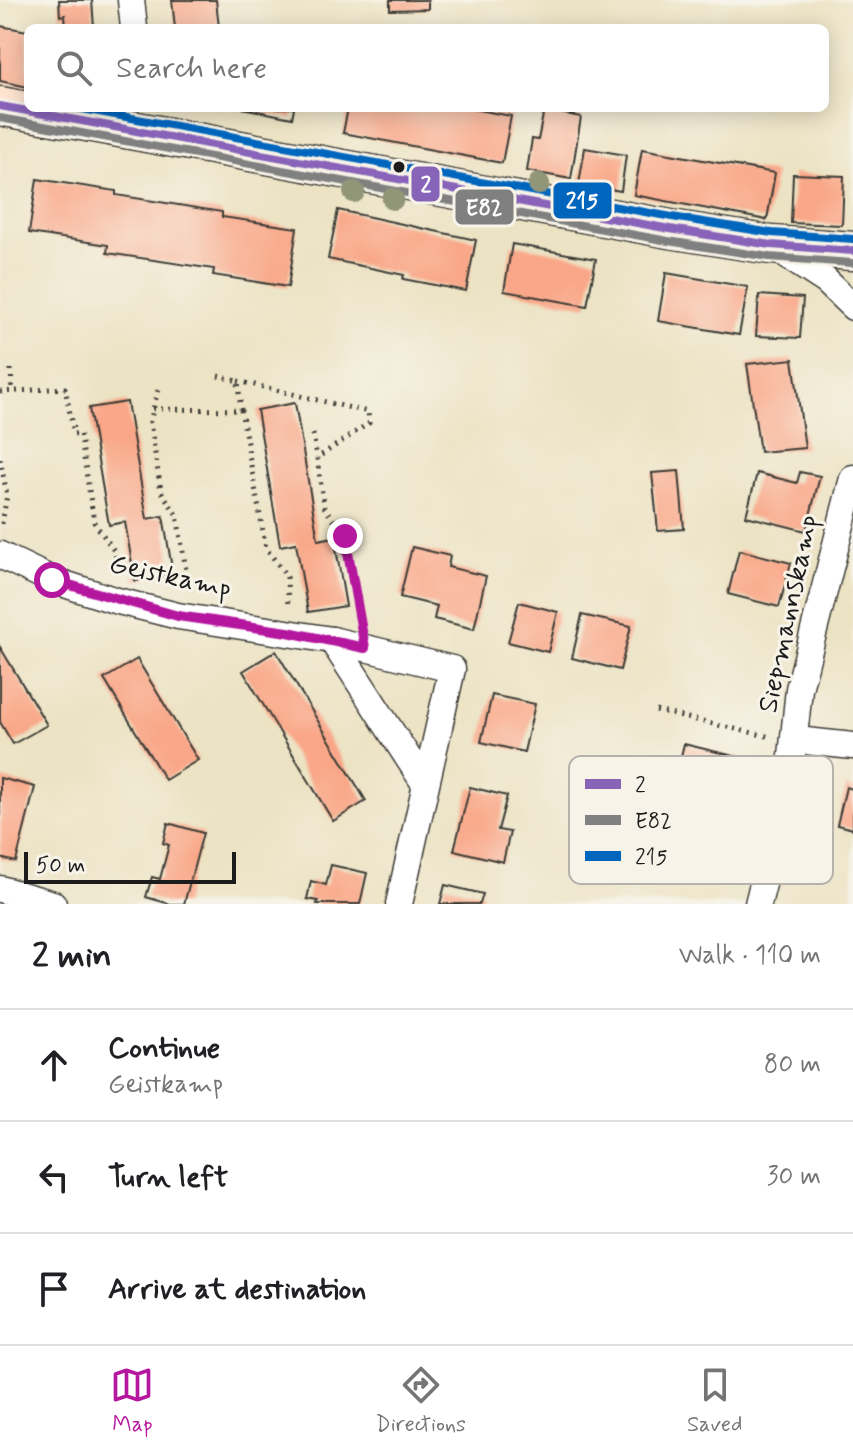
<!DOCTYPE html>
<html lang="en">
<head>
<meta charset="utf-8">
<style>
  body { margin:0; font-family:Mynerve,sans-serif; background:#f2f2f2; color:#202124 }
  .scale { position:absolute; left:24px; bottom:20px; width:212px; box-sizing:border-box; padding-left:8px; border:4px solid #1c1c1c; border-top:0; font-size:22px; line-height:28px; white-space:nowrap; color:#1c1c1c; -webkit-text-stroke:6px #f7f3e8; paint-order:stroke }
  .stop { position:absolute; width:24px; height:24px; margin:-18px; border:6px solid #b5179e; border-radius:50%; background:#fff }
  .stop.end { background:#b5179e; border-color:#fff; box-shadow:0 2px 8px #0008 }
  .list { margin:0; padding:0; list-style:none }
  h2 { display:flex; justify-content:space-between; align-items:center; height:104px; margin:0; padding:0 32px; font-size:34px }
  h2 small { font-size:26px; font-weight:400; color:#757577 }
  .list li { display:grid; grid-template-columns:52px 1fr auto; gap:24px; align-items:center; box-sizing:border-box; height:112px; padding:0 32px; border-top:2px solid #e0e0e0 }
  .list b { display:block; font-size:30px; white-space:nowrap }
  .list p { margin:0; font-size:26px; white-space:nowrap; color:#757577 }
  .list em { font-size:26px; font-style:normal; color:#757577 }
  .icon { flex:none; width:44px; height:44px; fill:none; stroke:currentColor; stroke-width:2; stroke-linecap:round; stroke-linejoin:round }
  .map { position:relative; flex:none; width:853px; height:904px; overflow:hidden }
  .search { position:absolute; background:#fff; box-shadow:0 4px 20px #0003; left:24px; right:24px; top:24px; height:88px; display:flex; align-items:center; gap:20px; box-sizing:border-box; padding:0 28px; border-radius:12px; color:#757577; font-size:30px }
  .sheet { height:440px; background:#fff }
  nav { display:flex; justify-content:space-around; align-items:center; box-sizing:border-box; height:112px; border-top:2px solid #e0e0e0; background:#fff; font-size:22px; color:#757577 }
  nav a { display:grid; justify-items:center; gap:4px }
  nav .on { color:#b5179e }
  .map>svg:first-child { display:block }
</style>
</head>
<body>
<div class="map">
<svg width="853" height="904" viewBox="0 0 853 904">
  <rect width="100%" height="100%" fill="#f7f3e8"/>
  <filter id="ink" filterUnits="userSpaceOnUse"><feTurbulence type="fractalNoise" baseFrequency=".0125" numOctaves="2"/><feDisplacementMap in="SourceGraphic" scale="16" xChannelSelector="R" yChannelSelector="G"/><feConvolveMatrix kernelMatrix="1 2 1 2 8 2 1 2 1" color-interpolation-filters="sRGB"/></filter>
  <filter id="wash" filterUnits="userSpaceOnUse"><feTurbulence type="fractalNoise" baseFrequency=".006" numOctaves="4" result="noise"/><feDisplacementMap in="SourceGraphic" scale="32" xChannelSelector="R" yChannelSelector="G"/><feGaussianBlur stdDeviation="1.8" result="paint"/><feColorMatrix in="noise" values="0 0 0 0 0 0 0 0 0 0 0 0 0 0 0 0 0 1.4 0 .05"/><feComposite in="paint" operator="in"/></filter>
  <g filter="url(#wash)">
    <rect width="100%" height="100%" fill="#ece3c4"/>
    <g id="blocks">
      <g fill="#f9a788">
        <path d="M59 0H92L94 28H66L65 15 60 16Z"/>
        <path d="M172 0H216L219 28H175Z"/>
        <path d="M390 0H428V9L390 10Z"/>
        <path d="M0 26 28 31V87L0 81Z"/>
        <path d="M242 108H294L292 118Z"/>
        <path d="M348 108H467L511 116 502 163 343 133Z"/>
        <path d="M544 110 581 117 571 179 527 171 532 139 538 140Z"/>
        <path d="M585 148 626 155 621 191 579 184Z"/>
        <path d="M642 149 775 173 767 220 634 195Z"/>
        <path d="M793 174 844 176 842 225 791 223Z"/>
        <path d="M37 179 116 191V195L222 212V217L297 228 288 287 213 275 214 269 107 253 108 245 29 233Z"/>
        <path d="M338 210 476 240 466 291 403 279 404 275 328 259Z"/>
        <path d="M512 244 596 259 587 306 504 291Z"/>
        <path d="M666 273 748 287 739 335 658 321Z"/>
        <path d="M759 295 803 298 800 338 756 336Z"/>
        <path d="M793 359 805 448 760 452 747 364Z"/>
        <path d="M127 402 147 519 163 516 173 574 135 581 125 522 109 525 89 408Z"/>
        <path d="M295 403 318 540 334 537 346 606 308 612 296 543 280 546 257 410Z"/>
        <path d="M679 471 684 529 658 531 652 473Z"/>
        <path d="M800 472 820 476 806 531 746 516 757 473 797 483Z"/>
        <path d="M412 547 450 556 448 567 486 576 474 629 434 619 437 606 400 597Z"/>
        <path d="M739 550 791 563 779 607 728 594Z"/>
        <path d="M519 602 558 612 548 652 508 642Z"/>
        <path d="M582 615 631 626 620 670 572 658Z"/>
        <path d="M0 647 47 725 13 744 0 722Z"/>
        <path d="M276 651 366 801 333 821 243 671Z"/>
        <path d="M137 659 198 760 165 780 104 679Z"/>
        <path d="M492 695 535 704 524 752 481 742Z"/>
        <path d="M684 744 742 758 724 831 680 821 691 775 677 772Z"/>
        <path d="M0 778 35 787 16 862 0 858Z"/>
        <path d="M470 787 507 796 498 830 510 832 503 862 454 850Z"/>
        <path d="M846 787 853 789V829L837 825Z"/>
        <path d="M168 823 203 833 184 904H170L146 897 152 877 160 879 169 845 163 843Z"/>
        <path d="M331 865 367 873 360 904H317L318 901 307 899 311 881 326 885Z"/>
        <path d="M445 885 483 894 480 904H440Z"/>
      </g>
    </g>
  </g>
  <g filter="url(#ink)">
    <use href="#blocks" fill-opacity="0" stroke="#3b3a35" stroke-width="2"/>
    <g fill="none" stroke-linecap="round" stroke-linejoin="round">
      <defs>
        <g id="street">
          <path d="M131 0 134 28"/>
          <path d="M777 249 826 281 853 307"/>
          <path d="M0 555 52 580 114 600 178 616 332 640 452 669 399 904"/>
          <path d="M332 640 425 784"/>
          <path d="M796 740 853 746"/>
          <path d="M0 889 53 904"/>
          <path d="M758 904 790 775 799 689 853 478"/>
        </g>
        <path id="secondary" d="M0 106 670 229 771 245 853 251"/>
      </defs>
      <use href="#street" stroke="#3b3a35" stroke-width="29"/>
      <use href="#secondary" stroke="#3b3a35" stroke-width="41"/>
      <g stroke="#3b3a35" stroke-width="5" stroke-dasharray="2 6" stroke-linecap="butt">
        <path d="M11 369 12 391"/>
        <path d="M238 381 368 412 369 423 317 458 324 507 345 536 360 621"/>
        <path d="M158 390 150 422 161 491 177 515 187 576 184 590"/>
        <path d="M0 392 65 388 74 434 80 433 94 522 115 552 118 573"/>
        <path d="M153 409 241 410 238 381 218 376"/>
        <path d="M241 410 266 548 287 577 288 608"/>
        <path d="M313 434 317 458"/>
        <path d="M0 459 7 495 1 529"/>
        <path d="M656 711 771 737"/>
      </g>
      <use href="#street" stroke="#fff" stroke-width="26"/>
      <use href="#secondary" stroke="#fde4d0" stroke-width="38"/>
      <defs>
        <path id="bus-1" d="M0 106 670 229 771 245 853 251"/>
        <path id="bus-2" d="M0 118 668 241 769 257 852 263"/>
        <path id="bus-3" d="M77 108 672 217 772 233 853 239"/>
      </defs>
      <use href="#bus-1" stroke="#f7f3e8" stroke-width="14"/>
      <use href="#bus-2" stroke="#f7f3e8" stroke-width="14"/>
      <use href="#bus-3" stroke="#f7f3e8" stroke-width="14"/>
      <use href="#bus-1" stroke="#8864b9" stroke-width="8"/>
      <use href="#bus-2" stroke="#808080" stroke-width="8"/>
      <use href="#bus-3" stroke="#0065bd" stroke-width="8"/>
    </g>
    <g fill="#919679">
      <circle cx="539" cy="184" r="11"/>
      <circle cx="354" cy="192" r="11"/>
      <circle cx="393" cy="199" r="11"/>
    </g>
  </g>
  <g fill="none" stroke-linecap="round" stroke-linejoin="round" filter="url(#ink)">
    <path stroke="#b5179e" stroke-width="10" d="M52 580 178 616 288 632 365 648 345 536"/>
  </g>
  <circle fill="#1c1c1c" stroke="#f7f3e8" stroke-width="3" cx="399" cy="167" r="7"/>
  <g text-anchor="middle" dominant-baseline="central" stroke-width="6" stroke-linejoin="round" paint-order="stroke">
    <g font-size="28" fill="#1c1c1c" stroke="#f7f3e8">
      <text transform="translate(170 577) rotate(12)">Geistkamp</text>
      <text transform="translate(789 614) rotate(-78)">Siepmannskamp</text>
    </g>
  </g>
  <rect x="569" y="756" width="264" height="128" rx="12" fill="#f7f3e8" stroke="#b5b2ab" stroke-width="2"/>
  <rect x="585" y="779" width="36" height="10" fill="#8864b9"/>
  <rect x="585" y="815" width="36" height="10" fill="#808080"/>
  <rect x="585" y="851" width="36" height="10" fill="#0065bd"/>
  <g font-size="22" fill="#1c1c1c">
    <text x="635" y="792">2</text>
    <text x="635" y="828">E82</text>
    <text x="635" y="864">215</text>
  </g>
  <g stroke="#f7f3e8" stroke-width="3">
    <rect x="410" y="165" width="31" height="38" rx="8" fill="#8864b9"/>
    <rect x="552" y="181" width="61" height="39" rx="8" fill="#0065bd"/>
    <rect x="454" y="188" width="61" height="38" rx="8" fill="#808080"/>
  </g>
  <g font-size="22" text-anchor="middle" font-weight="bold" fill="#fff">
    <text x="426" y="192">2</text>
    <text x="582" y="208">215</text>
    <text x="484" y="215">E82</text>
  </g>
</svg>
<div class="scale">50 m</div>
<div class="stop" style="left:52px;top:580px"></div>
<div class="stop end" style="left:345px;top:536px"></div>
<div class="search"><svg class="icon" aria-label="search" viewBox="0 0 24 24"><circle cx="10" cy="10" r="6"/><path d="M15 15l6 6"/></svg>Search here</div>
</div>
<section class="sheet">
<h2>2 min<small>Walk · 110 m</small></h2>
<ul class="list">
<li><svg class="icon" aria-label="ahead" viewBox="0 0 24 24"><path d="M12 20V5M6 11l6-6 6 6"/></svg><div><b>Continue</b><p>Geistkamp</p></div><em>80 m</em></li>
<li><svg class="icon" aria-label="left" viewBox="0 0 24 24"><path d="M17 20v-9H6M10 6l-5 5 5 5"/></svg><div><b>Turn left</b></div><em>30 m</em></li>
<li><svg class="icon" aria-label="arrive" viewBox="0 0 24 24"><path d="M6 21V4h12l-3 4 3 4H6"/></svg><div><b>Arrive at destination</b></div></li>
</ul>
</section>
<nav>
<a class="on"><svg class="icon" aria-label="map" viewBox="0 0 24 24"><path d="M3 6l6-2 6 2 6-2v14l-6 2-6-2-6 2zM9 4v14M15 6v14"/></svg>Map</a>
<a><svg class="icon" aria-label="directions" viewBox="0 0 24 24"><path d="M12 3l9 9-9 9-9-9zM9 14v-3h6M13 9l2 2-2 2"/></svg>Directions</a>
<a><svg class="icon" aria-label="saved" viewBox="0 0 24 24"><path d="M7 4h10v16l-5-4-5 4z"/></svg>Saved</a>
</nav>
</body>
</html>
